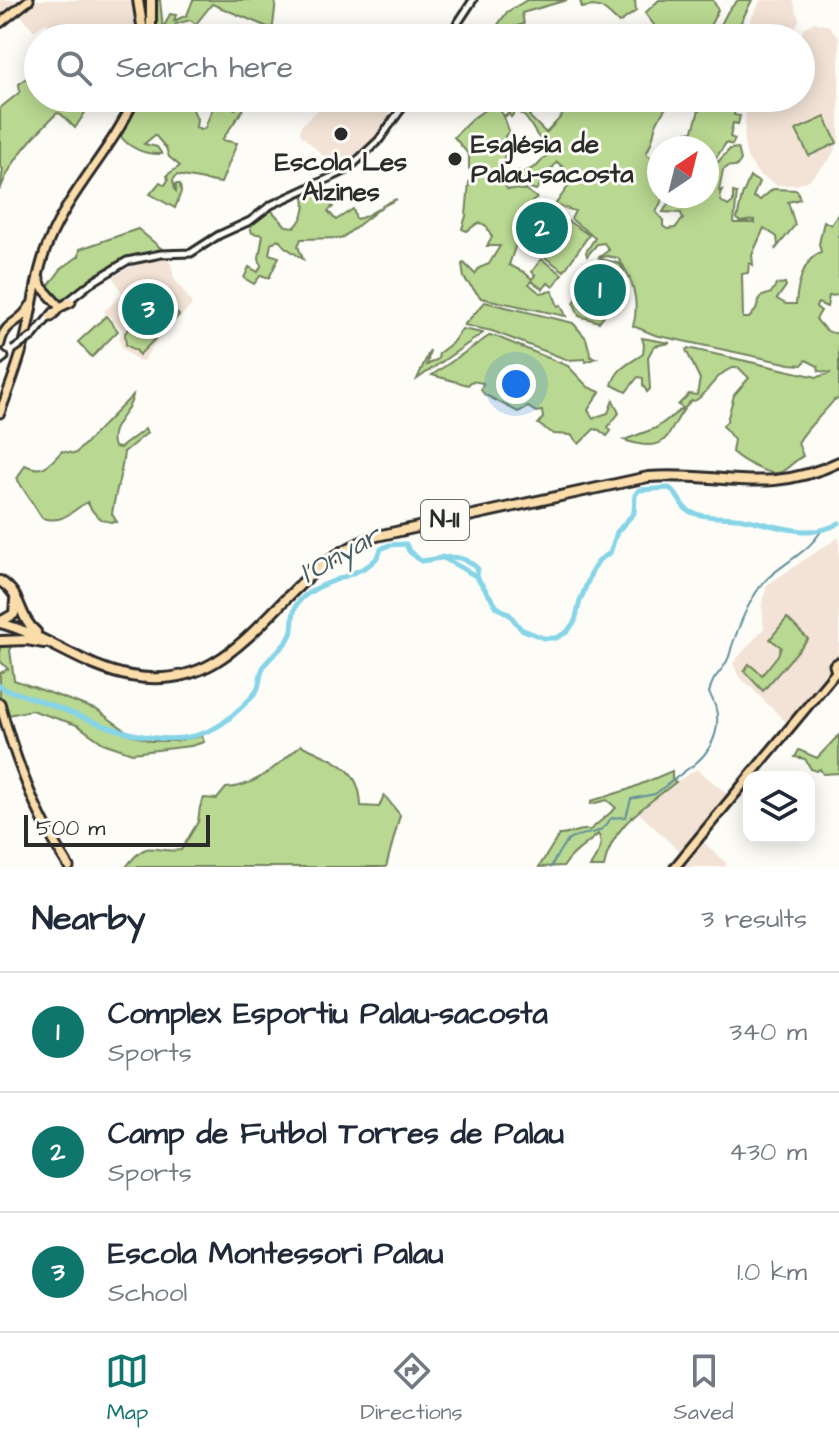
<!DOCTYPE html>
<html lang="en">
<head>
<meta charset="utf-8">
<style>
  body { margin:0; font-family:"Architects Daughter",sans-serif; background:#f2f2f3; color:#1f2937 }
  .controls { position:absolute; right:24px; bottom:24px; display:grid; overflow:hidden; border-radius:16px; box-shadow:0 4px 20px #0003 }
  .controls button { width:72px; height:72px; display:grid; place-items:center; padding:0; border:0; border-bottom:2px solid #e0e1e3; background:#fff; color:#1f2937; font:40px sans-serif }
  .compass { position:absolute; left:647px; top:136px; width:72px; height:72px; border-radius:50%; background:#fff; box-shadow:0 4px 20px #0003; rotate:35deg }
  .scale { position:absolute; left:24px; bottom:20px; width:186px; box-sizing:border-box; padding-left:8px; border:4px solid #2b2b2b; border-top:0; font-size:22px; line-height:28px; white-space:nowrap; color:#2b2b2b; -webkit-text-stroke:6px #fdfcf7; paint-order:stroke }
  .you { position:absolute; left:516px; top:384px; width:28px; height:28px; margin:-20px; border:6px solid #fff; border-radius:50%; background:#1a73e8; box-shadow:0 0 0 12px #1a73e833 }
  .badge { display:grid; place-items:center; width:52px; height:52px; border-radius:50%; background:#0f766e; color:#fff; font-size:26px; font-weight:700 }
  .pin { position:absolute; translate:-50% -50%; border:4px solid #fff; box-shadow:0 2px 8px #0006 }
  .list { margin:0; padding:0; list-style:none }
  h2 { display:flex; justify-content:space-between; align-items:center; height:104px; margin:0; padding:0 32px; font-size:34px }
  h2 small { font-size:26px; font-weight:400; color:#747a83 }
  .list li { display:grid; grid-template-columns:52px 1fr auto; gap:24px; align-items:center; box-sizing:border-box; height:120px; padding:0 32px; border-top:2px solid #e0e1e3 }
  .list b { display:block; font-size:30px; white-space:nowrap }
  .list p { margin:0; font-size:26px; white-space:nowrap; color:#747a83 }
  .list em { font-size:26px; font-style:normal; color:#747a83 }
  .icon { flex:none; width:44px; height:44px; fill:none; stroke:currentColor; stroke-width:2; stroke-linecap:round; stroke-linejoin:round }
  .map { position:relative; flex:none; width:839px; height:867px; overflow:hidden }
  .search { position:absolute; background:#fff; box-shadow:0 4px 20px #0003; left:24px; right:24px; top:24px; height:88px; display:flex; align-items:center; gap:20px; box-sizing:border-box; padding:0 28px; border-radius:44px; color:#747a83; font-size:30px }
  .sheet { height:464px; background:#fff }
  nav { display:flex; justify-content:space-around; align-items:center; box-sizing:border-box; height:112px; border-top:2px solid #e0e1e3; background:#fff; font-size:22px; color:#747a83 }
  nav a { display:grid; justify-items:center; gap:4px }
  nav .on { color:#0f766e }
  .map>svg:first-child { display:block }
</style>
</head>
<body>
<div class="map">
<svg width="839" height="867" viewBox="0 0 839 867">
  <rect width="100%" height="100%" fill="#fdfcf7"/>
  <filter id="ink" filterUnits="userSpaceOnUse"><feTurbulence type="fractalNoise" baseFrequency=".0125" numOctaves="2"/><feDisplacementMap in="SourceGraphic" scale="16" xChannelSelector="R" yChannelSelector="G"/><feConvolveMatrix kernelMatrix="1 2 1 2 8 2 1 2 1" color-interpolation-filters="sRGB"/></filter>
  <g filter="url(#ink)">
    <g fill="#f2e3d6">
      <path d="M0 0H135L138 17 137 38H56L46 22 34 31 16 9 0 22Z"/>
      <path d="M761 0H793L799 20 791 38H762L766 35 750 21Z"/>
      <path d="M815 22 829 26 839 38V142L829 160 809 180 796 185H777L759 175 747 157 744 143 746 111 742 98H801V38H799L805 27Z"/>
      <path d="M331 98H374L388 106 391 121 358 158 352 163 348 159 343 161 337 168 300 134 301 126Z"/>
      <path d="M163 256 171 263 174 278 191 302V306L159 338 143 361 137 360 122 348 119 338 122 330 104 311 123 294 113 277 139 262Z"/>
      <path d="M839 537V659L832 663 830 672 787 723 738 675 733 663 764 628 762 604 767 585Z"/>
      <path d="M697 769 731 797 698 837 727 864 724 867H679L686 858 639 813 676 782Z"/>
    </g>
    <g fill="#b9d891" stroke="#72825e" stroke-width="2">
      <path d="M154 0H160L163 29 170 14 176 15 174 21 187 15 193 0H276L273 26 270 28 212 4 196 24 190 20 176 24 170 38H153Z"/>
      <path d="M527 0H567L522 13 524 24 492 33 507 12Z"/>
      <path d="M580 0H635L636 11 619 23C606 11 601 2 582 8Z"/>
      <path d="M659 0H713L718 10 704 38H664L645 13Z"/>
      <path d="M738 0H752L733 38H714L728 11Z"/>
      <path d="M38 58V98H91L86 111 75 128 61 114 57 113C34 136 12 158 0 190L3 169 0 166V108L20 92 19 84 29 76 30 65Z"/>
      <path d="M137 98H188L197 119 196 127 200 130 205 128 215 102 219 99 228 102 235 109 247 98H251L222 140 237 143 221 183 177 175 173 180 175 190 176 191V184H180L181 192 175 208 150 194 160 182 165 185 168 180 167 175 180 166 169 157 166 148 155 135 144 144 157 147 162 154C145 155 128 148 119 134Z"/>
      <path d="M486 98 495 103 504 116 509 112 500 98H546L529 116 546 133 561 117 573 98H669C669 108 657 117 655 128 653 139 651 145 646 154L659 162V196H664L656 212 663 220V226L667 229 675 228 683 219 681 213 663 212 673 196H707V160L718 162 730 149 738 148 741 160 736 167 729 166 723 170 719 191 722 190 720 194 721 201 728 206 733 202V192L737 193 734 223H754V220L740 222 737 219 742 196 750 177 759 182 753 197 760 200 773 189 797 190 800 199 788 202 795 225 775 250 778 245 777 237 764 228 752 255 753 265 749 263 748 273 742 274 743 318H749L756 310 760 297 771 293 776 285 785 283 786 286 777 299 786 304H796C797 287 803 259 821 252L819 244 824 221 831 225 839 213V295L829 296 827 307 818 303 816 307 821 311 816 319C822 326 827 335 839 333V399L834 400C822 416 807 426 798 443L803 456C795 460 789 468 781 472 769 477 741 460 732 452L734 440 723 426 727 421 734 395 749 378 738 367C719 369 712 387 699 398 690 405 696 396 688 404 666 429 673 457 624 440L656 428 683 408 678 405 689 394 697 395 700 379 686 350 688 348 817 377 831 373 819 371 818 366 806 360 802 365 790 364 655 335 633 326C640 303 633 278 618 258L607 256 598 258 609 250 604 243 597 244 587 256 586 252 595 238 571 219 575 211 555 205 575 177 557 162 536 190 514 182 513 173 519 171 523 173 537 166 548 154 546 145C533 136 531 116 516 111L511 117 509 114 504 117 509 131 505 136 504 182 507 189 526 190 537 198 532 202V212L527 218 529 220 519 235 509 265 524 272 532 279 535 275 532 272 541 259 562 274 553 287 548 283 543 289 531 281 529 284 540 293 552 291 558 306 561 305 566 316 481 298 464 278 462 264 464 263 475 274 479 268 489 264 500 246H487L492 237C487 231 490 224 478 223L467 231 462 229 466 216 469 182 480 176 477 168 469 169V155L454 137 472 119 486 109 482 104Z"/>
      <path d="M697 98H733L731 102 735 108 734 115 740 116 738 124 733 123 730 137 735 139 732 145 726 143 716 158 707 156V148H692L686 143 687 132 693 131 699 110 694 108Z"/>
      <path d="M825 117 837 143 809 156 796 130Z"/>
      <path d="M315 188 333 207 328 211 336 220 353 209 356 219C372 217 380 204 397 199L383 206 342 238 301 239 298 246 303 259 285 247 278 239 271 244 269 254 279 257 269 278 261 275 254 284 244 278 249 267 258 272 261 266 259 258 263 235 252 233 250 226 270 209 286 226 295 227C304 218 307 205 303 194Z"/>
      <path d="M543 205 563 219 540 251 521 237Z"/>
      <path d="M568 221 589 235 564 271 543 256Z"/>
      <path d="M138 229 162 249 119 261 60 303 47 288 62 268 79 256 80 249Z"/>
      <path d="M601 259 620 264C635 284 610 306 599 322L579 316 574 303Z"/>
      <path d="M485 302 573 323 586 338 591 357 596 358 586 362 585 359 568 360 492 331 464 325Z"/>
      <path d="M159 303 169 307 173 316 177 313 179 315 139 355 137 351 126 345 125 333 150 306Z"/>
      <path d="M106 316 118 331 92 357 78 342Z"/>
      <path d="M462 329 483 333 417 379 430 350 427 365 438 359 439 353 452 343Z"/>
      <path d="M489 336H495L568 366 588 387 600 392 588 410 593 418 608 413 613 400 619 413 608 427 611 431 607 436 599 430 594 429 579 444 571 435 554 434 538 424 543 418 542 411 536 412 528 407 518 412 485 395 481 390 483 383 472 381 468 385 432 375Z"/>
      <path d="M642 338 670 343 654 346 648 357 650 389 647 392 643 385V378L638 377 626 392 612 385C617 367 629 364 643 354L644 345Z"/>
      <path d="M133 395C130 415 106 426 114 447L120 448 145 429 147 433 124 452C122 474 115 493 112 514L117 522C101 523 94 515 87 502 70 512 63 524 42 518L17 479 25 465C43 474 50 464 62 451L75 454Z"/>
      <path d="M787 618 808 639 763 691 744 671 749 664 762 675 778 655 781 647 770 639Z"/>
      <path d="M15 643 10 650 14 680 97 710 132 735 151 741H175L202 736 204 742 191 746 132 753 103 743 77 725 31 710 0 717V673L8 669 0 661V647Z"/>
      <path d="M839 735V773L823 774 820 769 816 771 811 769 805 759 795 757 799 750 817 758Z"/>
      <path d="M301 745C333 761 360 765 361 806L379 807 384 795 400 815 386 867H126C150 836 151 854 181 850L198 822 200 807 204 798 217 799 226 788C257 787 278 764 301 745Z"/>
      <path d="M672 771V780L676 782C645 807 611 825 604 867H590C595 856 606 847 598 834 587 845 573 851 564 866L539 867 559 835C570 836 576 828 590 830L616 808 607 800 591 804V801L627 790Z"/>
    </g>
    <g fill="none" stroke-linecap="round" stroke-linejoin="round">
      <g stroke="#62909c" stroke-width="2">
        <path d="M691 767C715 749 726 720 709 693 713 674 720 675 727 661 730 656 731 648 733 643 741 621 752 592 769 577 787 561 808 552 821 531"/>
        <path d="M551 867C559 853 563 838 581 835 588 833 594 834 600 830 617 819 600 818 626 817L631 799 655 794 689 768"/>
      </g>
      <g stroke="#87d4e7" stroke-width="5">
        <path d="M442 557 476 576"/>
        <path d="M0 686 6 690C76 707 173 776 236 712 243 706 252 698 257 690 261 682 259 674 264 666 272 653 285 649 291 634 294 625 291 613 297 604 316 577 375 577 381 549L389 545 406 544 409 551 421 561C443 559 459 550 478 569L476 576 497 607 510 615 521 629 543 638H556L567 632 575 621 580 601 592 571 599 560 610 553 617 532 634 513 635 495 639 490 669 488C680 494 679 508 693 513 709 519 726 516 743 519 773 524 810 541 839 523"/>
      </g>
      <defs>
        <g id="minor">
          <path d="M448 38 473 0"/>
          <path d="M67 302 91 283 127 261 161 254 191 253 219 235 250 221 271 205 347 170 379 140 409 98"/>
          <path d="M33 336 53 312"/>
          <path d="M0 353 5 357 0 361"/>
        </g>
        <g id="major">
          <path d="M0 23 29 0"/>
          <path d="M39 279 42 287 60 307"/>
          <path d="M51 317 60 307 71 302"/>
          <path d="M0 344C5 320 20 325 30 306"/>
          <path d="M0 413C10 385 21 359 27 330 34 300 37 269 49 241 71 189 112 150 135 98"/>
          <path d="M0 703C15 760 37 817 69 867"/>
          <path d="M749 777 836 672 834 665 839 662"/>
          <path d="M675 867 749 777"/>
        </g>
        <g id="highway">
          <path d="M138 0 144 38"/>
          <path d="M151 38V0"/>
          <path d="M0 581C23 595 18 617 36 632"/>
          <path d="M0 622 14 614 15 600"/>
          <path d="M0 623C46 635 84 668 131 676 220 692 256 622 314 572 332 556 354 544 377 536L648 477C721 471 766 497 839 462"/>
          <path d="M0 641 27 640 44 643"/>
        </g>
      </defs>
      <use href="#minor" stroke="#2b2b2b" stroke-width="11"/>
      <use href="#major" stroke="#2b2b2b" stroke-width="13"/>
      <use href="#highway" stroke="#2b2b2b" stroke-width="14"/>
      <use href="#minor" stroke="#fdfcf7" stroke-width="5"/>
      <use href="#major" stroke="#fbddab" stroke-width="7"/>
      <use href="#highway" stroke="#fbddab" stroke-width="8"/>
      <defs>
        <path id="minor-bridge" d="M13 350 33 336"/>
      </defs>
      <use href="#minor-bridge" stroke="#2b2b2b" stroke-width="11" stroke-linecap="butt"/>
      <use href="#minor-bridge" stroke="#fdfcf7" stroke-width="5"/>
    </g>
  </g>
  <g fill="#2b2b2b" stroke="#fdfcf7" stroke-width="3">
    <circle cx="341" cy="134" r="8"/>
    <circle cx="455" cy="159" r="8"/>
  </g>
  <g text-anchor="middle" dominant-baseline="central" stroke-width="6" stroke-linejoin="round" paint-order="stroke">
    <rect fill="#fdfcf7" stroke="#6a6a68" stroke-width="2" x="421" y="500" width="48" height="40" rx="6"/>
    <g font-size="24" font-weight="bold" fill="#2b2b2b">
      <text x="445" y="520">N-II</text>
    </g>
    <g font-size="26" font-weight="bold" fill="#2b2b2b" stroke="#fdfcf7" text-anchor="start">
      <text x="471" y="144">Església de<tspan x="471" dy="30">Palau-sacosta</tspan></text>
      <text x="341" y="162" text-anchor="middle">Escola Les<tspan x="341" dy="30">Alzines</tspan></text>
    </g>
    <g font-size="28" font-style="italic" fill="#475e63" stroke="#fdfcf7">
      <text transform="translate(340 555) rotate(-30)">l'Onyar</text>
    </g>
  </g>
</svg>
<div class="controls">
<button><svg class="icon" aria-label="layers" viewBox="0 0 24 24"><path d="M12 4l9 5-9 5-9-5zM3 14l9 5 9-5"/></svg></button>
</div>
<svg class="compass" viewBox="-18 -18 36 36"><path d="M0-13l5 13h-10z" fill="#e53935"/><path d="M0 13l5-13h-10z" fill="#747a83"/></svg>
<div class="scale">500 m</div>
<div class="you"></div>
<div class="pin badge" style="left:600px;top:290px">1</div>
<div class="pin badge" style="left:542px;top:228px">2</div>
<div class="pin badge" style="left:148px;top:309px">3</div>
<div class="search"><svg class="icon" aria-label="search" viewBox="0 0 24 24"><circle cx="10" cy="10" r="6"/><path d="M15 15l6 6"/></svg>Search here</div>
</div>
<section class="sheet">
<h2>Nearby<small>3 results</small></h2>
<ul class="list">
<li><span class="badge">1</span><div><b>Complex Esportiu Palau-sacosta</b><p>Sports</p></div><em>340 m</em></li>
<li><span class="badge">2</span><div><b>Camp de Futbol Torres de Palau</b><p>Sports</p></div><em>430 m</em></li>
<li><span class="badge">3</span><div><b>Escola Montessori Palau</b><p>School</p></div><em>1.0 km</em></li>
</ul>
</section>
<nav>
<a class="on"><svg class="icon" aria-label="map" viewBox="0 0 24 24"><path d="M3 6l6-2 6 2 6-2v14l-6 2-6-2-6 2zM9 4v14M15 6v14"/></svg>Map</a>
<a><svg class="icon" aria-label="directions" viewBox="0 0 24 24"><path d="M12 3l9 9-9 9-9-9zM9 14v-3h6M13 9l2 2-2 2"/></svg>Directions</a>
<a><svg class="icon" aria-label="saved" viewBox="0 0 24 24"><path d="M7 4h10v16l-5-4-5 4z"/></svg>Saved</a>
</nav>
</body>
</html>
